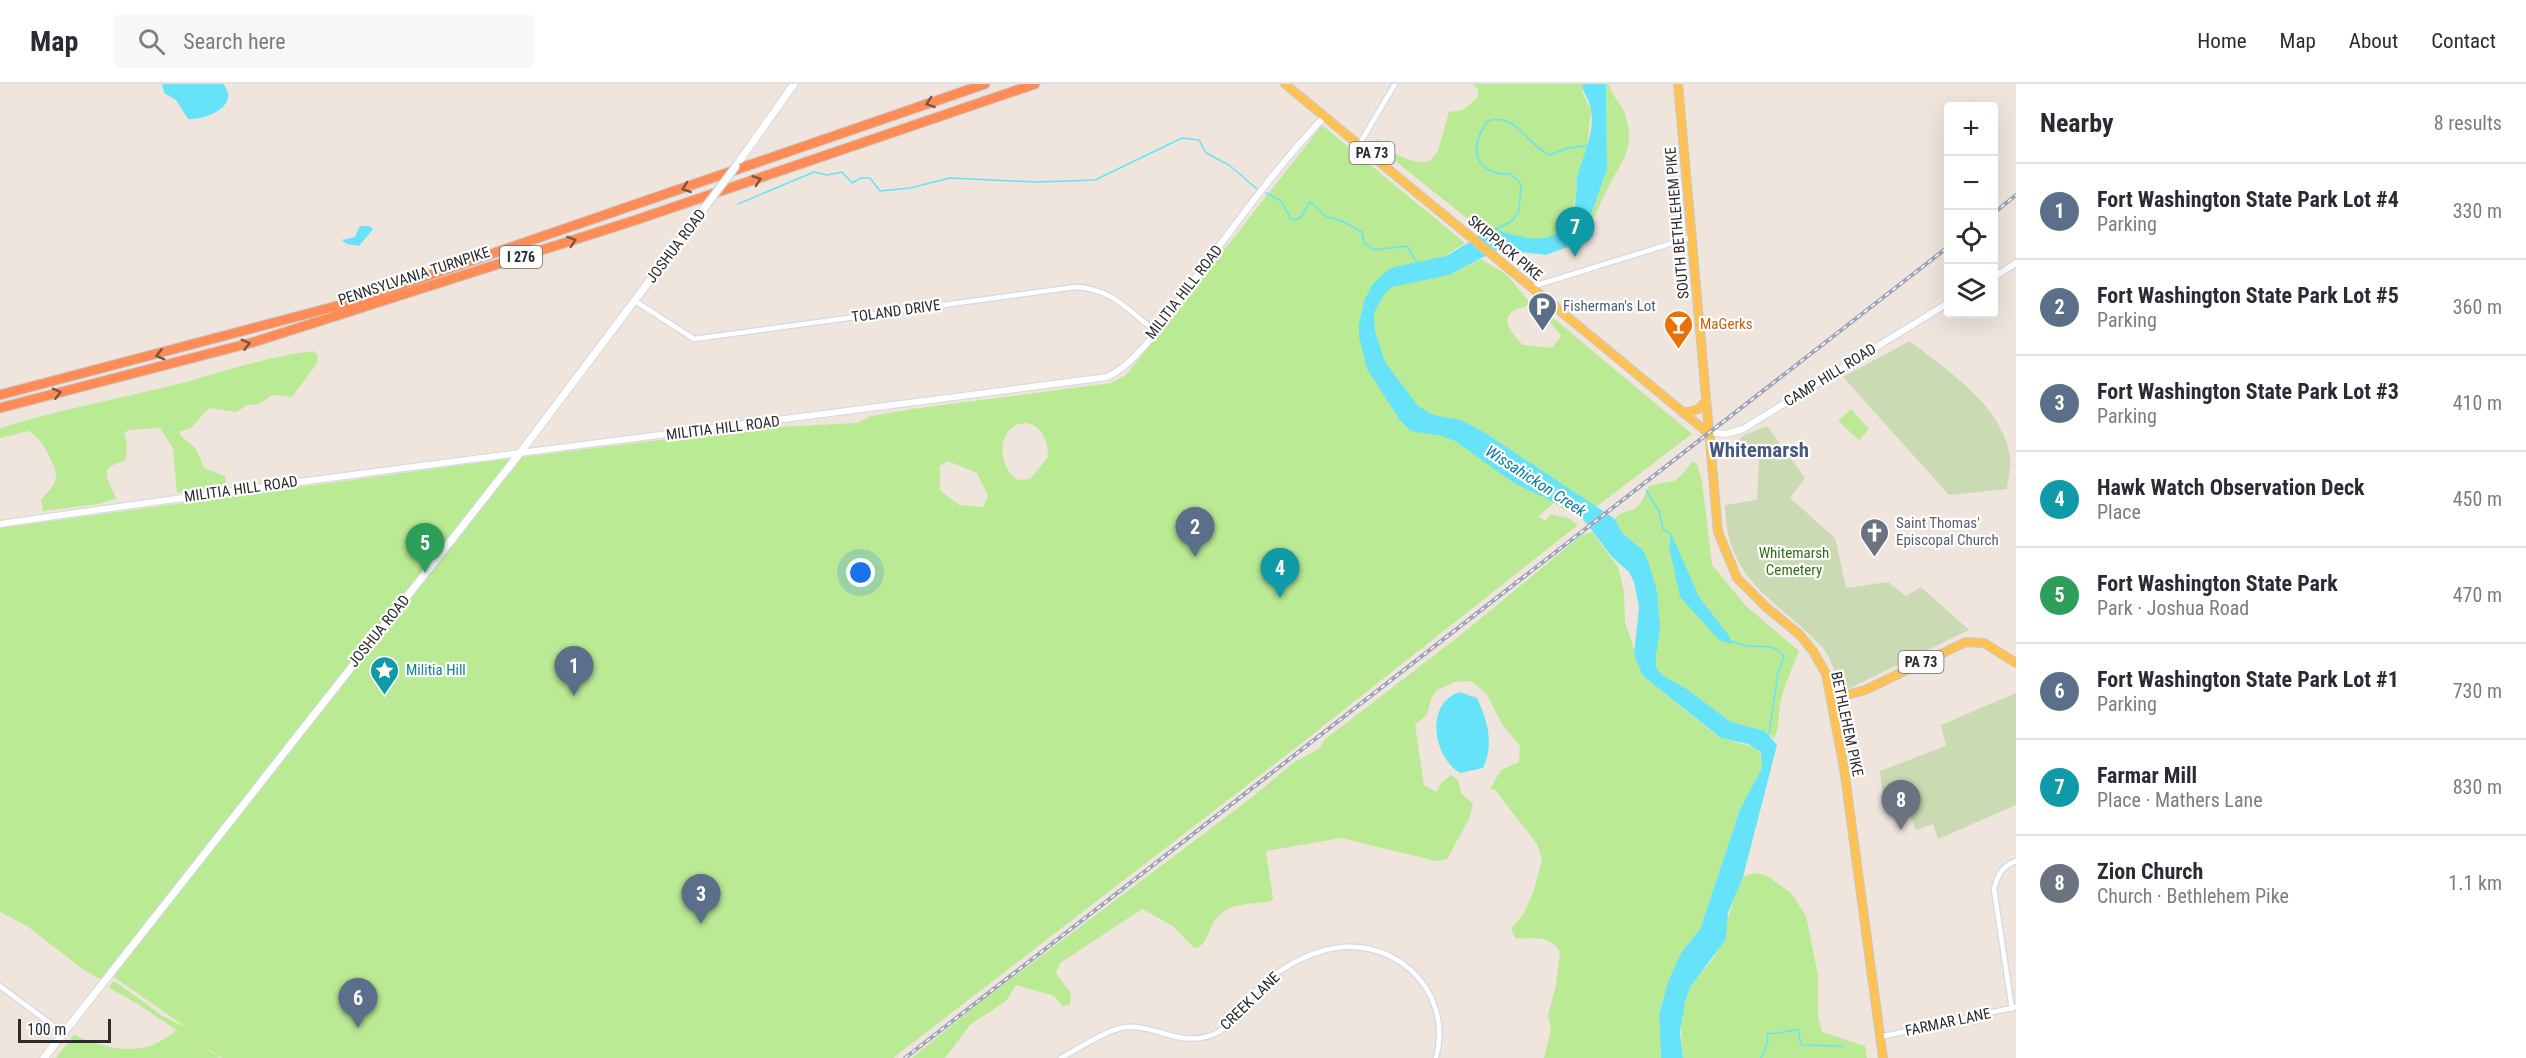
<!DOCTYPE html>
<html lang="en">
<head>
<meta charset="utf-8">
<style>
  body { margin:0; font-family:"Roboto Condensed",sans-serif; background:#f7f7f7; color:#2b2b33 }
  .controls { position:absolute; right:18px; top:18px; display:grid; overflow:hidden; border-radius:6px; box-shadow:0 6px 24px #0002 }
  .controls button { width:54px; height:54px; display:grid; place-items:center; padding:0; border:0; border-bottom:2px solid #e1e1e2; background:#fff; color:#2b2b33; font:30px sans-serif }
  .scale { position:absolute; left:18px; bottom:15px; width:93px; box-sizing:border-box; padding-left:6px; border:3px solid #2c2c2c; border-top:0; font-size:16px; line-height:21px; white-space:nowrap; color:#2c2c2c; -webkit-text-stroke:4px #fff; paint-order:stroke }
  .you { position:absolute; left:861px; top:489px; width:21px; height:21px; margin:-15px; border:4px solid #fff; border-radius:50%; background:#1a73e8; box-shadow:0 0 0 9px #1a73e833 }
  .badge { display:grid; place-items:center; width:39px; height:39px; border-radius:50%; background:#0b8043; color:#fff; font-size:20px; font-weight:700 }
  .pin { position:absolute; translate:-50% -50px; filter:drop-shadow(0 2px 3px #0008) }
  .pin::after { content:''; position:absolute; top:32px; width:21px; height:18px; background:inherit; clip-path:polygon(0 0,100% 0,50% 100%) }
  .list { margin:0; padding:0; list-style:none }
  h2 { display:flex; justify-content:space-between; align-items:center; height:78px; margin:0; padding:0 24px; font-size:26px }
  h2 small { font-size:20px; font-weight:400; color:#7c7c81 }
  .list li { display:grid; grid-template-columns:39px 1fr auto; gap:18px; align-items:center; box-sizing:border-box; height:96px; padding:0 24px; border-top:2px solid #e1e1e2 }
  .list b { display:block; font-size:22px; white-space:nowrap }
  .list p { margin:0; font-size:20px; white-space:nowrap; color:#7c7c81 }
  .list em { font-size:20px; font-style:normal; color:#7c7c81 }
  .icon { flex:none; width:33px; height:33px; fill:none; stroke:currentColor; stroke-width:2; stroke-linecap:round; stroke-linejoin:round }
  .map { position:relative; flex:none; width:2016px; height:974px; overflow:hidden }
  header { display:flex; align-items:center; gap:36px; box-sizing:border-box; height:84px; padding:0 30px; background:#fff; border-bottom:2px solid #e1e1e2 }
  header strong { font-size:28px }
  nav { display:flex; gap:33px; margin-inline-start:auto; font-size:21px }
  .search { width:420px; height:54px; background:#f7f7f7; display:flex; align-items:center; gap:15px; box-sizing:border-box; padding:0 21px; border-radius:6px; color:#7c7c81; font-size:22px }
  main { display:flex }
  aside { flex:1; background:#fff }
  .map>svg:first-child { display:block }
</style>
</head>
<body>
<header>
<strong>Map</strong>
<div class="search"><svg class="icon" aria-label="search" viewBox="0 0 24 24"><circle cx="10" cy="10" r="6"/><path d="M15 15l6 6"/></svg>Search here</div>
<nav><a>Home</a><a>Map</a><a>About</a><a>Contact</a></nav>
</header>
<main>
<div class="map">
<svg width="2016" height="974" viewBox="0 0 2016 974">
  <rect width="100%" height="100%" fill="#efe5dd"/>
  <g fill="#bbea95" fill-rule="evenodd">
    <path d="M1473 0H1582L1583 10 1591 26 1587 64 1577 93 1576 113 1570 134 1555 153 1535 155 1484 148 1389 72 1375 57 1378 55C1390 69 1411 81 1430 77L1438 67 1449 28 1463 26 1478 13V6Z"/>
    <path d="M1606 0H1609C1612 13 1623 21 1626 33 1635 63 1622 77 1609 102 1601 116 1597 130 1588 143L1584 142 1592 128 1607 85Z"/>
    <path d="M1322 41 1465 159 1400 200 1449 191 1481 175 1507 191 1532 221C1501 226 1501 239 1523 261L1552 264 1561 252 1547 234 1552 233 1692 350 1596 423 1484 348 1461 336 1579 417 1566 427 1554 419 1538 433 1546 437 1550 430 1568 434 1578 441 1298 662 893 974H222L191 955 220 974H56L74 951C112 967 146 974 176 946L184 951 136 919 109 904 112 898H116L164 933 187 944 114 893 100 895 84 886 27 842 0 828V444L506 375 756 344 857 339 871 332 912 325 1111 299 1127 290ZM1026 339C1042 341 1048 357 1048 373L1030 395 1018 396C996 383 996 340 1026 339ZM948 377 977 389 988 412 983 423 959 421 940 406V382Z"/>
    <path d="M314 267 318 271 317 279 292 313 272 311 259 320 248 321 236 328 209 324 190 345 180 347V351L196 365 204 384 225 392 226 399 223 401 177 409 173 364 160 344 128 346 124 350 127 359 126 376C121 379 116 379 111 382 100 389 115 408 116 415L98 420 43 427 41 416C56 399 61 396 50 374 44 362 41 355 29 347L0 354V344C61 325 124 314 186 298 228 286 270 272 314 267Z"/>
    <path d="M1851 325 1869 345 1859 356 1838 337Z"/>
    <path d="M1693 377 1697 380 1702 397 1712 481 1746 522 1799 567C1794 581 1786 597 1782 612 1777 627 1781 641 1774 655L1765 647 1731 638 1687 605 1662 591 1656 583 1657 507 1643 466 1623 450 1615 435C1621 427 1624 429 1632 426 1642 422 1644 411 1649 402 1680 394 1671 404 1693 377Z"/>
    <path d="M1592 448 1618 483 1624 507 1625 538 1643 592 1710 646 1721 654 1757 664 1763 675 1762 684 1740 725 1700 845 1681 869 1663 914 1659 930 1661 974H1544L1551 945 1548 931 1556 901 1560 868C1549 849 1532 856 1515 854L1511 845 1524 829 1534 806 1542 775 1537 760 1495 706 1490 705 1501 686 1519 678 1520 662 1502 640 1486 609 1471 597 1455 598 1437 606 1431 615 1427 631 1415 640 1424 701 1436 708 1441 699 1451 691 1458 696 1461 709 1473 720 1469 735 1447 775 1436 777 1341 754 1266 767 1273 814 1271 817C1249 821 1225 817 1212 841 1207 850 1208 856 1198 864L1193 863 1173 842 1142 825 1060 879 1056 889 1071 909 1070 921 1062 922 1054 912 1016 901 1006 917 970 941 945 974H912L984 915 1251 714 1293 679 1320 664 1324 656 1463 549 1583 450Z"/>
    <path d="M1753 789 1766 791 1791 809 1806 832 1818 891V932L1822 948 1865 962 1867 974H1683C1680 945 1679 918 1697 894 1705 884 1714 876 1719 863 1728 840 1731 816 1743 793Z"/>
  </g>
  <g fill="#cadab2">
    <path d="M1910 257C1947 287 2002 321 2010 372 2011 382 2008 395 2007 405L1949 411 1843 293Z"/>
    <path d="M1767 342 1805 394 1790 414 1835 454 1846 504 1888 498 1906 512 1921 503 1969 546 1848 605C1832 594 1834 576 1822 563 1775 513 1727 499 1725 421L1757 416 1759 377 1738 358 1742 352Z"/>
    <path d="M2016 609V721L1938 755 1933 740 1916 746 1907 722 1889 725 1883 714 1880 687 1946 662 1941 641Z"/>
  </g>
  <g fill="#67e3f9">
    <path d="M162 0H223C242 21 205 37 188 35L176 16 164 9Z"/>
    <path d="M1582 0H1606L1607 85 1592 128 1570 162 1546 171 1499 165 1449 191 1392 203 1384 210 1374 229 1375 247 1385 278 1418 322 1433 331 1461 336 1484 348 1615 435 1623 450 1643 466 1649 480 1657 507 1660 545 1656 571V583L1662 591 1687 605 1731 638 1765 647 1777 661 1743 793 1728 829 1726 855 1691 902 1685 917 1680 949 1683 974H1661L1659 930 1668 898 1681 869 1700 845 1740 725 1762 684 1761 668 1748 660 1721 654 1643 592 1634 571 1639 523 1634 498 1629 488 1612 473 1580 431 1514 399 1455 357 1442 352 1411 347 1399 335 1367 285 1359 253V240L1364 217 1372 201 1385 188 1394 183 1446 172 1478 153 1480 149 1495 144C1504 150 1513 150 1524 153 1555 160 1574 143 1576 112 1577 106 1576 100 1577 93 1583 72 1595 49 1591 26 1590 16 1583 10 1582 0Z"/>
    <path d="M360 142H369L373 145 359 162 347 160 342 156 355 153Z"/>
    <path d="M1671 449 1699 513 1730 553 1731 560 1719 556 1680 513 1669 463Z"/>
    <path d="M1460 608 1477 614C1488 637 1494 661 1483 684L1460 689C1433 673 1424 619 1460 608Z"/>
  </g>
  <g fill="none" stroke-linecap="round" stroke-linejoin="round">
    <g stroke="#67e3f9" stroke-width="1.5">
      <path d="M1266 109 1281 117 1291 135 1296 136 1301 133 1310 118 1327 133 1342 137 1362 148 1364 159 1373 166 1407 162 1418 181"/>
      <path d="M738 120 814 88 827 91 842 88 852 99 861 94H870L880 107 910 104 950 94 1037 98 1095 96 1182 54 1199 56 1206 69 1229 81 1257 105"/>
      <path d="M1496 145 1512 137 1519 127 1521 100 1511 90C1475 92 1467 63 1488 37 1517 28 1527 62 1550 71L1568 64 1590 61"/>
      <path d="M1646 406 1659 427 1663 445 1670 450"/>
      <path d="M1729 556C1735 558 1742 562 1748 562 1764 564 1773 558 1784 573L1778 588 1769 650"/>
      <path d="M1761 974 1768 958 1767 950C1779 949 1788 948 1798 945L1801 961 1842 962"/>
    </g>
    <defs>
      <g id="minor">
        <path d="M1360 59 1395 0"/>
        <path d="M1531 203 1692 153"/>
        <path d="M635 217 694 255 1075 203C1111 204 1128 226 1155 247"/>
        <path d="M0 902 63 949"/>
        <path d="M2012 925 1994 805C1998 790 2002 782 2016 777"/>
        <path d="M1880 953 2016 923"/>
        <path d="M1061 974C1078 965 1109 944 1127 943 1157 941 1179 963 1212 951 1234 942 1242 923 1257 906 1273 889 1297 875 1319 868 1387 845 1455 902 1436 974"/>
      </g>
      <g id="tertiary">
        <path d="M1994 193 2016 179"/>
        <path d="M1707 348 1726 350 1743 345 1948 219"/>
        <path d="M0 440C369 386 738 342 1107 293 1140 278 1168 230 1190 201 1233 144 1275 84 1325 32"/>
      </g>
      <g id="secondary">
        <path d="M736 82 794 0"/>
        <path d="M44 974 520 369 705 123"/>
      </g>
      <g id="primary">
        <path d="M1285 0 1707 348"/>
        <path d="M1678 0 1718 448 1737 494 1767 524 1799 550 1813 567 1826 590 1844 684 1883 974"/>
        <path d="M1683 329 1699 325 1706 317"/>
        <path d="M1832 615 1865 606 1966 558 1984 559 2016 579"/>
      </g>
      <g id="motorway">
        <path d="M0 311 352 218 985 0"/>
        <path d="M0 324 254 258 636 136 1035 0"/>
      </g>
    </defs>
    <use href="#minor" stroke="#d2d8e5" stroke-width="7"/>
    <use href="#tertiary" stroke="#d2d8e5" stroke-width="8"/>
    <use href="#secondary" stroke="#d2d8e5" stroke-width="9"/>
    <use href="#primary" stroke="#c8c8c8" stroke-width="10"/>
    <use href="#motorway" stroke="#c8c8c8" stroke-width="11"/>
    <use href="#minor" stroke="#fff" stroke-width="4.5"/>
    <use href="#tertiary" stroke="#fff" stroke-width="6"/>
    <use href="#secondary" stroke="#fff" stroke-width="7"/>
    <use href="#primary" stroke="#fdc253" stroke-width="8"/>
    <use href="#motorway" stroke="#ff8c57" stroke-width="9"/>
    <defs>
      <g id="rail">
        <path d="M1994 129 2016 111"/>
        <path d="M905 974 1948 163"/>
      </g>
    </defs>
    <use href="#rail" stroke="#9fa5b8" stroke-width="4"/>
    <use href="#rail" stroke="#fff" stroke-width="1.5" stroke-dasharray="4.5" stroke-linecap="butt"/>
    <defs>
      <path id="secondary-bridge" d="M705 123 736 82"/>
    </defs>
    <use href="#secondary-bridge" stroke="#d2d8e5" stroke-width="9" stroke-linecap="butt"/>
    <use href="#secondary-bridge" stroke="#fff" stroke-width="7"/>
  </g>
  <defs><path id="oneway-chevron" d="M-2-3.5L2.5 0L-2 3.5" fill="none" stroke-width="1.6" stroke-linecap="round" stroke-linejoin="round" transform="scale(1.5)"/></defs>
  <g stroke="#80523d">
    <use href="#oneway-chevron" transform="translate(930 19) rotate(161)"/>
    <use href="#oneway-chevron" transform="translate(757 96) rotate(-19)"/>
    <use href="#oneway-chevron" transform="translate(686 104) rotate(161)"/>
    <use href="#oneway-chevron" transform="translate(572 157) rotate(-18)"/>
    <use href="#oneway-chevron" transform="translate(246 260) rotate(-15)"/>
    <use href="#oneway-chevron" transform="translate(160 271) rotate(165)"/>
    <use href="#oneway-chevron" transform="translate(57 309) rotate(-14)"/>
  </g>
  <defs>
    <symbol id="parking-pin" viewBox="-11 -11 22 30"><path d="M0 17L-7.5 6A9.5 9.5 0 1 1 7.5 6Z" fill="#5c6f8a" stroke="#fff"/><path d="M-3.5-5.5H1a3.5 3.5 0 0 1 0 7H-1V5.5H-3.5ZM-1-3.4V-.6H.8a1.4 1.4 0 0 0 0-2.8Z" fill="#fff"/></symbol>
    <symbol id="bar-pin" viewBox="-11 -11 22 30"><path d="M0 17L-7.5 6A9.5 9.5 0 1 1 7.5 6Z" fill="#e8710a" stroke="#fff"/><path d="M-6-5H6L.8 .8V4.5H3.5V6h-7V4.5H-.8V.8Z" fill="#fff"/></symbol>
    <symbol id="church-pin" viewBox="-11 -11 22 30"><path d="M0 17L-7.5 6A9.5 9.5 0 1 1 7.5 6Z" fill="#6b7280" stroke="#fff"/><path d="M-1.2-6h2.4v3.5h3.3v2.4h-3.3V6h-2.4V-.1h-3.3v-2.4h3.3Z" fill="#fff"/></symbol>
    <symbol id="sight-pin" viewBox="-11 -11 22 30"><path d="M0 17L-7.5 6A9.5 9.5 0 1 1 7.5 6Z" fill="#0f9aa8" stroke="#fff"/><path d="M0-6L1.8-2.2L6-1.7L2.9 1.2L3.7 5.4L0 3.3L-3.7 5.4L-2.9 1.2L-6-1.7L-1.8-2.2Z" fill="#fff"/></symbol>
  </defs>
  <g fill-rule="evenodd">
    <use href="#parking-pin" x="1526" y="206" width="33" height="45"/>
    <use href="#bar-pin" x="1662" y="224" width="33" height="45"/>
    <use href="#church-pin" x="1858" y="432" width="33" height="45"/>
    <use href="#sight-pin" x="368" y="570" width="33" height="45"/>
  </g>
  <g text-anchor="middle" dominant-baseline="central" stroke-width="4.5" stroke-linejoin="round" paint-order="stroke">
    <g fill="#fff" stroke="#6b6b6b" stroke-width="1.5">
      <rect x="1349.5" y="58" width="45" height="22" rx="4.5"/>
      <rect x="500" y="162" width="42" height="22" rx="4.5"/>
      <rect x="1898.5" y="567" width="45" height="22" rx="4.5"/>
    </g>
    <g font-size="14" font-weight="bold" fill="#2c2c2c">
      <text x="1372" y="69">PA 73</text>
      <text x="521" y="173">I 276</text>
      <text x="1921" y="578">PA 73</text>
    </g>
    <g font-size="15" fill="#2c2c2c" stroke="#fff">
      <text transform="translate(1677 139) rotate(-95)">SOUTH BETHLEHEM PIKE</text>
      <text transform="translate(676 162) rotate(-53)">JOSHUA ROAD</text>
      <text transform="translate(1505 164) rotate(40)">SKIPPACK PIKE</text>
      <text transform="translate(414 192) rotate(-18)">PENNSYLVANIA TURNPIKE</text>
      <text transform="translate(1184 208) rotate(-52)">MILITIA HILL ROAD</text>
      <text transform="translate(896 227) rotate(-8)">TOLAND DRIVE</text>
      <text transform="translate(1830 291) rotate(-32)">CAMP HILL ROAD</text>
      <text transform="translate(723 344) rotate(-7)">MILITIA HILL ROAD</text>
      <text transform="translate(241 405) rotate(-8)">MILITIA HILL ROAD</text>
      <text transform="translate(379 547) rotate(-51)">JOSHUA ROAD</text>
      <text transform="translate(1847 640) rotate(78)">BETHLEHEM PIKE</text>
      <text transform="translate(1250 917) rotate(-44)">CREEK LANE</text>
      <text transform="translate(1948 938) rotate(-12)">FARMAR LANE</text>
    </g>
    <g font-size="15" fill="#4e5e75" stroke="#fff" text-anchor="start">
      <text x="1563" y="222">Fisherman's Lot</text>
    </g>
    <g font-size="15" fill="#c56008" stroke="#fff" text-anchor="start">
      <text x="1700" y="240">MaGerks</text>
    </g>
    <g font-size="15" fill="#5b616d" stroke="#fff" text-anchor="start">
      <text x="1896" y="439">Saint Thomas'<tspan x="1896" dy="17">Episcopal Church</tspan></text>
    </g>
    <g font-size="15" fill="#327014" stroke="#fff">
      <text x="1794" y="469">Whitemarsh<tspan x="1794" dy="17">Cemetery</tspan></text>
    </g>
    <g font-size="15" fill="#0d838f" stroke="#fff" text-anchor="start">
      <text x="406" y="586">Militia Hill</text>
    </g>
    <g font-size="16" font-style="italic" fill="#037da2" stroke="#fff">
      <text transform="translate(1536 397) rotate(33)">Wissahickon Creek</text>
    </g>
    <g font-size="21" font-weight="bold" fill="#475881" stroke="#fff">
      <text x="1759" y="366">Whitemarsh</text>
    </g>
  </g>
</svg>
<div class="controls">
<button>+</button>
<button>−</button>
<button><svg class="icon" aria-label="locate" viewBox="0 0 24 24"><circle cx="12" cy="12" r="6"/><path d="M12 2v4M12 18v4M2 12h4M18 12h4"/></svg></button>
<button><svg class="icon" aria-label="layers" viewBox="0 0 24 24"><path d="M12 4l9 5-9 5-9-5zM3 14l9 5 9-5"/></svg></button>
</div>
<div class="scale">100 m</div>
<div class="you"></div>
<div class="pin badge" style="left:574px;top:612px;background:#5c6f8a">1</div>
<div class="pin badge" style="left:1195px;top:473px;background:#5c6f8a">2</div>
<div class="pin badge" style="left:701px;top:840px;background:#5c6f8a">3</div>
<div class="pin badge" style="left:1280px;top:514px;background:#0f9aa8">4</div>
<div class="pin badge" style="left:425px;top:489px;background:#2e9e5b">5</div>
<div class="pin badge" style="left:358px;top:944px;background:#5c6f8a">6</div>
<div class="pin badge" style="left:1575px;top:173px;background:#0f9aa8">7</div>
<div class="pin badge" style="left:1901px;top:746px;background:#6b7280">8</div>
</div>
<aside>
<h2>Nearby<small>8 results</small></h2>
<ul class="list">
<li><span class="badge" style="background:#5c6f8a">1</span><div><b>Fort Washington State Park Lot #4</b><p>Parking</p></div><em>330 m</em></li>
<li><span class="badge" style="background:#5c6f8a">2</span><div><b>Fort Washington State Park Lot #5</b><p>Parking</p></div><em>360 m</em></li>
<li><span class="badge" style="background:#5c6f8a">3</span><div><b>Fort Washington State Park Lot #3</b><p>Parking</p></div><em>410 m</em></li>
<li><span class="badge" style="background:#0f9aa8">4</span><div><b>Hawk Watch Observation Deck</b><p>Place</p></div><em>450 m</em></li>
<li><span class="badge" style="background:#2e9e5b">5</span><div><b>Fort Washington State Park</b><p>Park · Joshua Road</p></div><em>470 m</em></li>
<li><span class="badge" style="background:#5c6f8a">6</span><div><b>Fort Washington State Park Lot #1</b><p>Parking</p></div><em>730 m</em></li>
<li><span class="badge" style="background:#0f9aa8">7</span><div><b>Farmar Mill</b><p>Place · Mathers Lane</p></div><em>830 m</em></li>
<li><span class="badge" style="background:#6b7280">8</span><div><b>Zion Church</b><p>Church · Bethlehem Pike</p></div><em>1.1 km</em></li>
</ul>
</aside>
</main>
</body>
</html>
